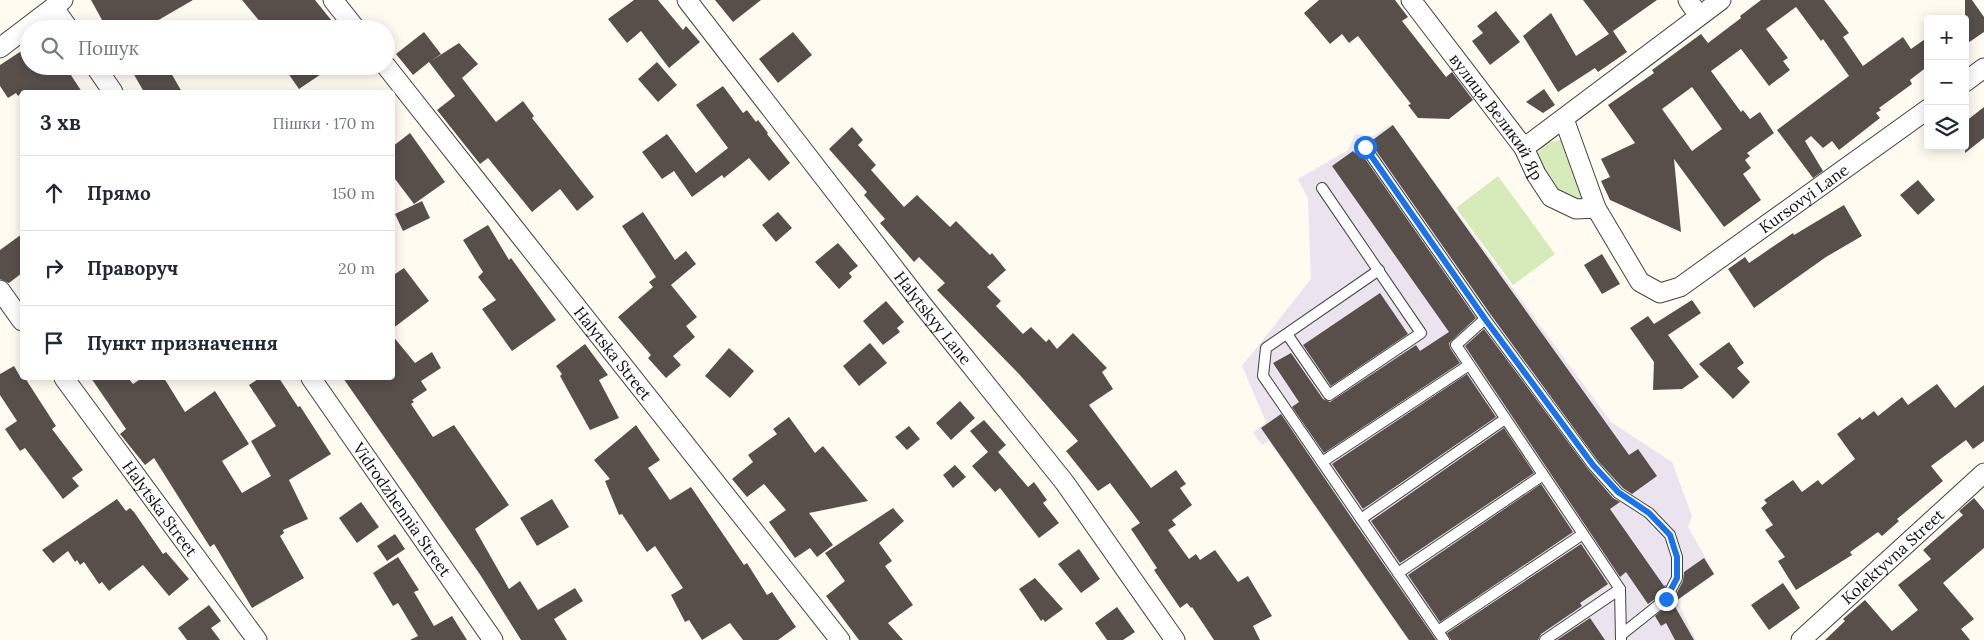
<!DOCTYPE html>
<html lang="uk">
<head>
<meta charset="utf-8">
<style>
  body { margin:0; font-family:Lora,serif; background:#f6f6f7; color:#1f2937 }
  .controls { position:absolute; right:15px; top:15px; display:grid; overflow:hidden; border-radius:5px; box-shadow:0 2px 12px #0003 }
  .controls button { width:45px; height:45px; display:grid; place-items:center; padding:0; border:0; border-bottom:1px solid #e0e1e3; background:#fff; color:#1f2937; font:25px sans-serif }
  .stop { position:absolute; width:15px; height:15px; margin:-11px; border:4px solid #1a73e8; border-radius:50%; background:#fff }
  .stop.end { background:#1a73e8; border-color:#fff; box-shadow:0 1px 5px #0008 }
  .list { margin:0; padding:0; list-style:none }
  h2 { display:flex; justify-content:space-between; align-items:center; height:65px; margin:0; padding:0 20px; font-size:21px }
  h2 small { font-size:16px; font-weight:400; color:#747a83 }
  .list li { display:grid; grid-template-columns:32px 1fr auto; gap:15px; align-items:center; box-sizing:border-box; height:75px; padding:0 20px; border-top:1px solid #e0e1e3 }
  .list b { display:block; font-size:19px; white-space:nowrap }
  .list em { font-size:16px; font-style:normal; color:#747a83 }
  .icon { flex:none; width:28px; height:28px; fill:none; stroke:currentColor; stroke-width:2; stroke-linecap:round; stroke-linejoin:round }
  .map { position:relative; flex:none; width:1984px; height:640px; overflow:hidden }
  .search { position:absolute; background:#fff; box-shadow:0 2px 12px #0003; left:20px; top:20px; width:375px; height:55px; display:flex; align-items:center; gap:12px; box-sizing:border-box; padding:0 18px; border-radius:28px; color:#747a83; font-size:19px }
  .panel { position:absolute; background:#fff; box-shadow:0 2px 12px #0003; left:20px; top:90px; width:375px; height:290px; border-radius:5px }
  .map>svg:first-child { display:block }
</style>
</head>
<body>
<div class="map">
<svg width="1984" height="640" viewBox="0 0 1984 640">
  <rect width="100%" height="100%" fill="#fffbf1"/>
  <path fill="#ebe3ed" d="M1392 124 1611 422 1672 462 1692 516 1688 527 1715 574 1677 601 1696 640H1408L1269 441 1262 445 1253 433 1266 422 1242 366 1311 279 1308 199 1298 179 1348 150 1355 134 1373 136Z"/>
  <g fill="#d7eab9">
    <path d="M1560 140H1564L1586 190 1583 203 1549 185 1537 154 1545 143Z"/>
    <path d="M1498 176 1555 254 1513 285 1456 208Z"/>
  </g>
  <g fill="#584f4b" fill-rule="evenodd">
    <path d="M91 0H193L143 29H107Z"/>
    <path d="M242 0H315L332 21 322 29H266Z"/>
    <path d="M634 0H658L683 30 686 26 700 42 669 68 641 31 627 43 608 19Z"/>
    <path d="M715 0H761L733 22Z"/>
    <path d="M1319 0H1395L1408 17 1402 21 1446 77 1452 72 1473 100 1449 119 1418 118 1408 105 1411 104 1358 36 1349 43 1342 34 1330 44 1304 13Z"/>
    <path d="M1583 0H1657L1613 31 1627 52 1598 72 1595 68 1558 92 1523 36 1551 13 1576 56 1609 34Z"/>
    <path d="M1761 0H1824L1849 33 1843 37 1863 66 1903 37 1911 49 1928 37V66L1910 80 1912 84 1879 108 1881 110 1876 113 1880 118 1839 150 1832 141 1823 148 1811 136 1805 141 1823 171 1813 178 1777 130 1849 76 1823 39 1821 41 1796 7 1766 29 1788 58 1783 61 1790 70 1769 86 1741 49 1711 71 1741 112 1743 110 1750 119 1760 112 1774 133 1747 153 1750 156 1745 160 1751 168 1743 174 1761 200 1724 227 1674 159 1681 232 1610 200 1601 181 1610 177 1601 159 1635 143 1608 105 1654 73 1652 70 1701 34 1708 43 1741 18 1740 16ZM1692 87 1722 129 1692 151 1662 109Z"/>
    <path d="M1965 0H1972L1984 17V32L1965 45Z"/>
    <path d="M1496 11 1520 42 1490 65 1472 41 1483 33 1477 26Z"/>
    <path d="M424 32 441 54 431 61 459 43 478 64 462 78 496 122 523 101 534 116 532 118 594 197 577 211 560 189 532 212 488 158 480 164 437 110 455 96 429 62 413 75 396 54Z"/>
    <path d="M793 32 812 55 778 83 759 59Z"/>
    <path d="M29 46V66H65L82 92H22L18 96 16 93 8 98 0 86V65Z"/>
    <path d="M657 62 677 85 658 102 638 79Z"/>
    <path d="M129 66H167L182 92H144Z"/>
    <path d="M283 66H333L299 89Z"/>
    <path d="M723 86 743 113 747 110 756 122 758 120 768 133 767 134 790 163 769 181 749 158 724 178 722 175 692 197 674 171 662 179 642 152 667 134 696 173 728 148 696 105Z"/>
    <path d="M1544 89 1555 105 1543 113 1526 102Z"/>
    <path d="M1984 107V138L1965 153V122Z"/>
    <path d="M1393 125 1629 455 1638 449 1657 476 1632 494 1623 488 1598 461 1491 315 1370 142Z"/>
    <path d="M852 127 863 140 858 145 876 165 871 170 904 207 917 195 950 227 956 221 990 255 992 253 1006 270 987 287 1001 301 996 306 1023 334 1031 327 1046 342 1049 339 1057 349 1073 333 1107 368 1102 372 1113 389 1089 405 1151 488 1176 470 1186 484 1180 488 1192 505 1172 520 1176 525 1168 530 1189 559 1196 554 1200 560 1215 550 1238 582 1248 576 1272 616 1253 626 1260 640H1214L1192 607 1191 608 1187 603 1180 608 1154 570 1157 568 1131 529 1140 523 1110 483 1098 491 1066 451 1078 441 1019 374 937 290 945 283 919 257 914 262 880 223 885 219 864 195 867 192 829 149Z"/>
    <path d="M410 133 445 182 414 204 392 175V147Z"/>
    <path d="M1359 150 1476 318 1449 343 1450 348 1460 363 1324 453 1292 407 1299 402 1273 363 1291 353 1323 399 1330 402 1416 345 1420 351 1449 332 1332 166 1353 151 1355 153Z"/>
    <path d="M1918 180 1935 200 1918 215 1900 195Z"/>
    <path d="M422 201 430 218 403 231 395 214Z"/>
    <path d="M1844 205 1862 236 1826 257 1754 308 1728 269 1745 257 1749 263 1793 233 1794 235Z"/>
    <path d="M643 212 675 260 686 251 696 264 671 285 697 317 686 326 695 337 673 356 681 365 666 378 648 358 651 355 618 317 653 287 649 282 656 277 622 226Z"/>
    <path d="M778 212 792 228 776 242 762 225Z"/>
    <path d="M488 225 509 260 511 258 556 320 512 351 482 309 496 300 478 277 483 272 463 240Z"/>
    <path d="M22 234V273L9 283 0 279V250Z"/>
    <path d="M838 243 858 266 849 273 852 277 839 289 815 262Z"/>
    <path d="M1602 254 1620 284 1602 294 1584 265Z"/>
    <path d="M404 268 429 301 392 329V276Z"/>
    <path d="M1380 293 1408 334 1331 386 1303 345Z"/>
    <path d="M1692 300 1701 313 1668 335 1699 377 1682 389 1653 390 1654 362 1630 328 1648 316 1654 324Z"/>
    <path d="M886 301 904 322 897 328 900 332 883 345 863 321Z"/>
    <path d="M1484 329 1588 469 1613 498 1620 502 1610 509 1664 586 1666 585 1661 595 1648 604 1626 572 1620 577 1465 346Z"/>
    <path d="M392 335 415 363 432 352 441 368 421 381 427 390 412 400 414 402 411 404 433 437 454 425 509 505 475 529 509 589 520 581 538 610 575 588 583 601 554 619 567 640H521L481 576 343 378H392Z"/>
    <path d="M1729 342 1744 363 1737 368 1750 382 1733 399 1699 364Z"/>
    <path d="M870 343 887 363 859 386 843 366Z"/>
    <path d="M585 344 608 375 599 380 619 418 590 430 560 376 562 374 556 366Z"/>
    <path d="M729 348 754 371 730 398 705 376Z"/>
    <path d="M14 366 21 378H25L56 426 52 429 83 470 72 478 79 486 63 499 25 448 20 451 5 429 17 421 0 395V374Z"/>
    <path d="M1467 374 1496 417 1363 509 1332 464Z"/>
    <path d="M91 378H128L133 384 142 378H164L185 412 215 391 249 444 222 461 242 493 271 476 251 441 276 426 249 385 260 378H279L298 407 300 406 331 454 289 480 308 519 283 530 284 533 280 536 304 578 252 608 219 552 214 544 210 547 154 458 145 465 120 434 126 429Z"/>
    <path d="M1937 384 1955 408 1984 385V441L1973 449 1966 440 1931 466 1943 481 1897 519 1899 521 1882 536 1878 532 1850 552 1852 555 1796 590 1778 561 1785 557 1765 530 1773 525 1761 508 1767 503 1764 500 1793 480 1802 492 1818 480 1822 485 1855 459 1837 434 1860 417 1862 420 1874 411 1878 416 1902 397 1908 405Z"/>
    <path d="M960 401 975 418 951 440 936 423Z"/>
    <path d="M1281 414 1355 523 1436 640H1409L1261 428Z"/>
    <path d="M789 417 815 453 823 446 868 501 809 513 833 545 817 557 810 548 795 558 769 522 786 510 764 484 747 497 732 479 753 462 748 455 777 434 773 429Z"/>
    <path d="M984 420 1006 445 998 452 1028 487 1034 482 1047 500 1043 503 1059 523 1039 538 1000 488 995 492 972 466 988 452 970 431Z"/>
    <path d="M636 425 660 460 648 468 670 500 691 487 744 565 747 563 767 595 772 592 796 627 778 640H743L730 623 702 640 689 620 685 622 671 595 683 588 655 546 647 552 622 514 619 515 605 481 610 479 594 460Z"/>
    <path d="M909 426 920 439 907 450 895 437Z"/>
    <path d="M1504 428 1534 473 1400 563 1371 521Z"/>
    <path d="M955 465 966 477 953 488 943 475Z"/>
    <path d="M1541 484 1573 532 1440 622 1408 575Z"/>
    <path d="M1974 498 1984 510V548L1943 583 1974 619 1961 629 1970 640H1825L1845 621 1843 619 1865 600 1892 631 1918 610 1898 585 1931 559 1923 550 1963 515 1959 511Z"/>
    <path d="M117 499 126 511 130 508 134 512 163 554 166 552 189 579 169 596 143 565 109 591 102 582 99 584 84 562 80 565 77 560 75 562 68 551 53 563 42 550Z"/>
    <path d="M552 499 569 527 537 546 520 518Z"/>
    <path d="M361 502 379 527 357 543 339 518Z"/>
    <path d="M893 508 904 521 879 543 892 561 885 566 913 605 888 623 903 640H859L826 596 845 581 825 553Z"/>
    <path d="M395 534 405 549 387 561 377 546Z"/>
    <path d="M1581 544 1608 584 1580 603 1582 606 1541 634 1538 640H1451L1447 633Z"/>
    <path d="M1079 549 1100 579 1081 593 1058 564Z"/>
    <path d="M398 557 419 590 414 592 434 626 452 616 467 640H410L418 636 398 603 393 606 373 573Z"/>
    <path d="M1704 558 1714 574 1673 603 1694 640H1675L1666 623 1661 626 1655 616 1672 602 1683 581 1684 572Z"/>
    <path d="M1035 578 1063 609 1045 622 1043 619 1041 621 1019 589Z"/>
    <path d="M1783 583 1800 608 1769 630 1751 605Z"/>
    <path d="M209 605 221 621 211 628 220 640H187L178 628Z"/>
    <path d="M1117 607 1135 632 1123 640H1107L1095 623Z"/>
    <path d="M1590 618 1605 640H1557Z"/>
  </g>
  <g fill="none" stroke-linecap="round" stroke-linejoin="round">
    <defs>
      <g id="service">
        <path d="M1365 147 1485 319 1593 465 1618 493 1649 513 1670 535 1677 557V578L1666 599 1621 635"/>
        <path d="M1379 270 1266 348 1263 376 1444 640"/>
        <path d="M1485 319 1456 345 1620 589 1621 639"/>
        <path d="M1287 334 1329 395 1421 333 1322 188"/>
        <path d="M1322 462 1469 365"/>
        <path d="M1361 519 1505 419"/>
        <path d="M1398 573 1543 475"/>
        <path d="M1438 631 1583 534"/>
        <path d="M1545 640 1620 589"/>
      </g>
      <g id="minor">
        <path d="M333 0 356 29"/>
        <path id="s1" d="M687 0 921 303 1065 483 1175 640"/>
        <path id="s2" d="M1411 0 1524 148 1536 174 1551 197 1576 209 1596 208 1640 282 1660 293 1680 287 1928 109"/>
        <path d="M1688 0 1699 16"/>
        <path d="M54 8 69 29"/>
        <path d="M0 48 63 0"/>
        <path d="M95 66 113 92"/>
        <path id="s3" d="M386 66 840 640"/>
        <path d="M1965 82 1984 68"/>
        <path d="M1564 119 1596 208"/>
        <path d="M1524 148 1721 0"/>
        <path d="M0 290 22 321"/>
        <path id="s4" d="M64 378 257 640"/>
        <path id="s5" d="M311 378 493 640"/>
        <path id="s6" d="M1801 640 1984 473"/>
      </g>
    </defs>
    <use href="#service" stroke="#424242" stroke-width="12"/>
    <use href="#minor" stroke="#424242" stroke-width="21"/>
    <use href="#service" stroke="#fff" stroke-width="10"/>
    <use href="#minor" stroke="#fff" stroke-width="19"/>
  </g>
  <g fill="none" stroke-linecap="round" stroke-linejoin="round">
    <path stroke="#1a73e8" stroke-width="6" d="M1365 147 1485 319 1593 465 1618 492 1649 513 1670 535 1677 557V578L1666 599"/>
  </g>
  <g text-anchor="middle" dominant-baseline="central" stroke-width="5" stroke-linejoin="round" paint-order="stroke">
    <g font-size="16" fill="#0f0f0f" stroke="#fff">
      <text stroke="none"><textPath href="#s2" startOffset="145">вулиця Великий Яр</textPath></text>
      <text stroke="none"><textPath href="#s2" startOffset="572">Kursovyi Lane</textPath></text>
      <text stroke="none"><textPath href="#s1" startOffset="402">Halytskyy Lane</textPath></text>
      <text stroke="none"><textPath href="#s3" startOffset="366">Halytska Street</textPath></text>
      <text stroke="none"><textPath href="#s4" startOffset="162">Halytska Street</textPath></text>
      <text stroke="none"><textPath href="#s5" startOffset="160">Vidrodzhennia Street</textPath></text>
      <text stroke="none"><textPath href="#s6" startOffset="124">Kolektyvna Street</textPath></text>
    </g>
  </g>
</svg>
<div class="controls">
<button>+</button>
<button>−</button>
<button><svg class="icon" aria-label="layers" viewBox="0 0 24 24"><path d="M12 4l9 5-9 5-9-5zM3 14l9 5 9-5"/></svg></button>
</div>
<div class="stop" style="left:1365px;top:147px"></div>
<div class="stop end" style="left:1666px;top:599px"></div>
<div class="search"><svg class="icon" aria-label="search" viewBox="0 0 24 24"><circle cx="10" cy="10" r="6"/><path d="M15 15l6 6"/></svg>Пошук</div>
<section class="panel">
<h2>3 хв<small>Пішки · 170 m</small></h2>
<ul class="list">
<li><svg class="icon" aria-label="ahead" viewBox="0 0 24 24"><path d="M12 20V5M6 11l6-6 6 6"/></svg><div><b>Прямо</b></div><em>150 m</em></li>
<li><svg class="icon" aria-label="right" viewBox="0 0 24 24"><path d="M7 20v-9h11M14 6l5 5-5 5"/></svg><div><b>Праворуч</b></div><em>20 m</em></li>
<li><svg class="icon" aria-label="arrive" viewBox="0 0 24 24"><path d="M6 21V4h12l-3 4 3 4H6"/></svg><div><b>Пункт призначення</b></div></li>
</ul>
</section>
</div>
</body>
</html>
